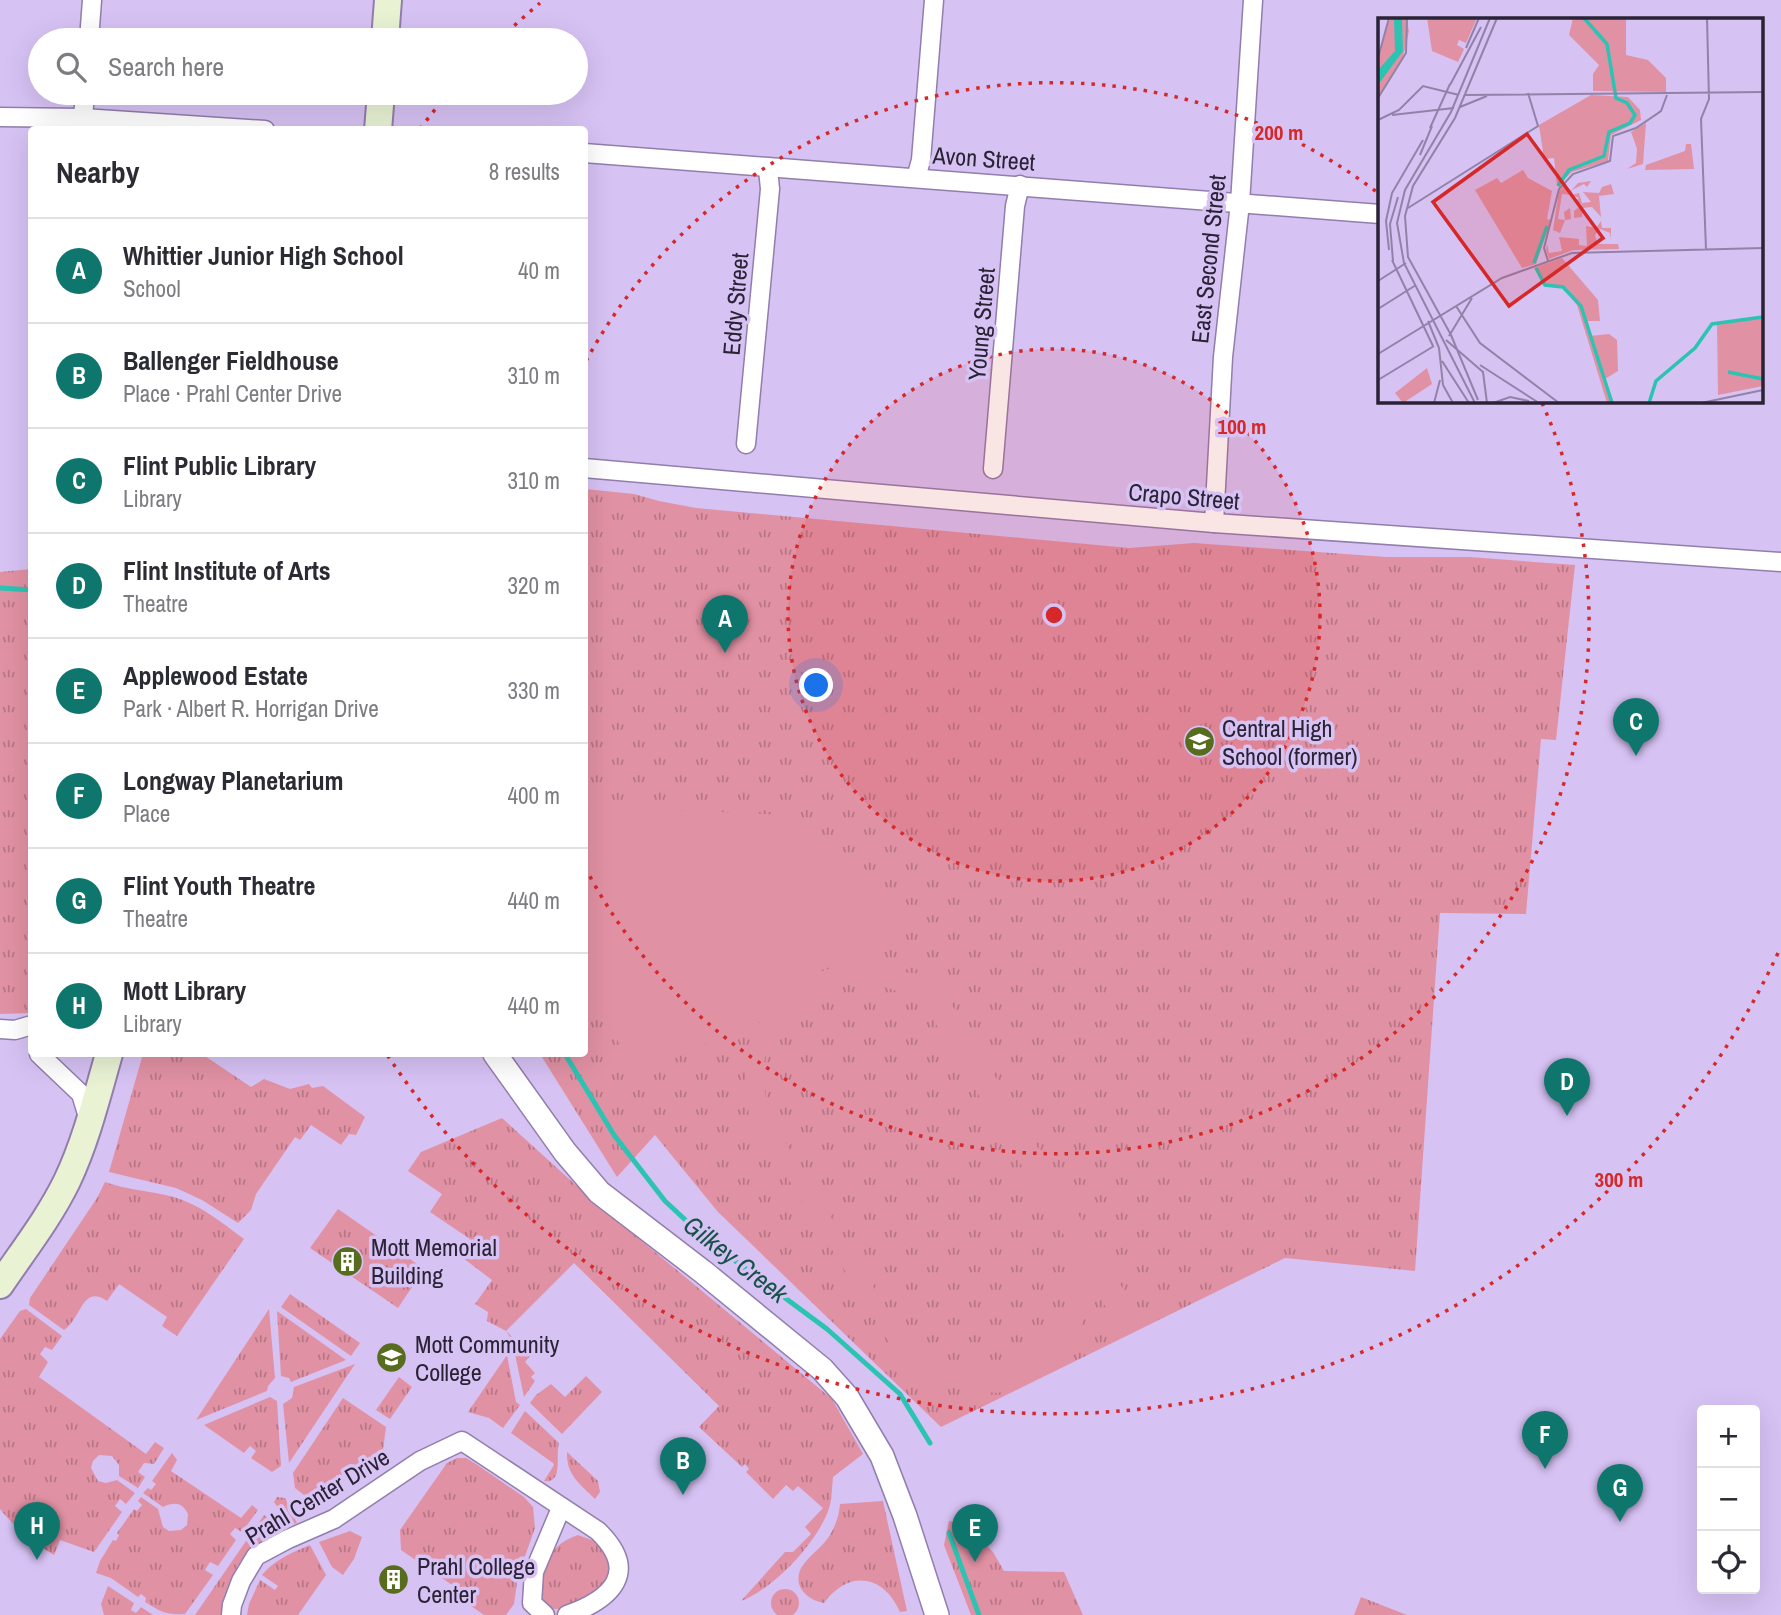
<!DOCTYPE html>
<html lang="en">
<head>
<meta charset="utf-8">
<style>
  body { margin:0; font-family:"Archivo Narrow",sans-serif; background:#f7f7f7; color:#2b2b33 }
  .controls { position:absolute; right:21px; bottom:21px; display:grid; overflow:hidden; border-radius:7px; box-shadow:0 7px 28px #0002 }
  .controls button { width:63px; height:63px; display:grid; place-items:center; padding:0; border:0; border-bottom:2px solid #e1e1e2; background:#fff; color:#2b2b33; font:35px sans-serif }
  .you { position:absolute; left:817px; top:686px; width:24px; height:24px; margin:-18px; border:5px solid #fff; border-radius:50%; background:#1a73e8; box-shadow:0 0 0 10px #1a73e833 }
  .badge { display:grid; place-items:center; width:46px; height:46px; border-radius:50%; background:#0f766e; color:#fff; font-size:23px; font-weight:700 }
  .pin { position:absolute; translate:-50% -58px; filter:drop-shadow(0 2px 4px #0008) }
  .pin::after { content:''; position:absolute; top:37px; width:24px; height:21px; background:inherit; clip-path:polygon(0 0,100% 0,50% 100%) }
  .list { margin:0; padding:0; list-style:none }
  h2 { display:flex; justify-content:space-between; align-items:center; height:91px; margin:0; padding:0 28px; font-size:30px }
  h2 small { font-size:23px; font-weight:400; color:#7c7c81 }
  .list li { display:grid; grid-template-columns:46px 1fr auto; gap:21px; align-items:center; box-sizing:border-box; height:105px; padding:0 28px; border-top:2px solid #e1e1e2 }
  .list b { display:block; font-size:26px; white-space:nowrap }
  .list p { margin:0; font-size:23px; white-space:nowrap; color:#7c7c81 }
  .list em { font-size:23px; font-style:normal; color:#7c7c81 }
  .icon { flex:none; width:38px; height:38px; fill:none; stroke:currentColor; stroke-width:2; stroke-linecap:round; stroke-linejoin:round }
  .map { position:relative; flex:none; width:1781px; height:1615px; overflow:hidden }
  .search { position:absolute; background:#fff; box-shadow:0 7px 28px #0002; left:28px; top:28px; width:560px; height:77px; display:flex; align-items:center; gap:18px; box-sizing:border-box; padding:0 24px; border-radius:38px; color:#7c7c81; font-size:26px }
  .panel { position:absolute; background:#fff; box-shadow:0 7px 28px #0002; left:28px; top:126px; width:560px; height:931px; border-radius:7px }
  .map>svg:first-child { display:block }
</style>
</head>
<body>
<div class="map">
<svg width="1781" height="1615" viewBox="0 0 1781 1615">
  <defs>
    <pattern id="grass-tufts" width="24" height="20" patternUnits="userSpaceOnUse" patternTransform="scale(1.75)"><rect width="24" height="20" fill="#e191a4"/><path d="M3 7l-1-3M5 7V3M7 7l1-3M15 17l-1-3M17 17v-4M19 17l1-3" fill="none" stroke="#b77686"/></pattern>
  </defs>
  <rect width="100%" height="100%" fill="#d7c2f4"/>
  <g fill="url(#grass-tufts)">
    <path d="M585 489 634 494 659 501 696 508 1129 548 1194 543 1386 557H1469L1575 565 1556 740 1541 739 1526 914 1440 913 1415 1271 1285 1258 941 1427 718 1212 655 1135 617 1177 540 1054H584Z"/>
    <path d="M31 569V1013L0 1014V572Z"/>
    <path d="M143 1054H202L251 1087 264 1079 290 1089 309 1084 312 1088 323 1086 365 1117 356 1135 349 1134 341 1145 311 1125 300 1140 295 1137 256 1194 251 1210 238 1223 202 1200 176 1188 109 1172Z"/>
    <path d="M502 1118 590 1198 832 1399 863 1454 833 1477C832 1486 832 1496 830 1505 821 1539 774 1589 741 1601L785 1552H793L811 1534 805 1527 823 1508 798 1486 793 1491 786 1485 773 1499 746 1472 749 1469 745 1464 742 1467 699 1427 719 1406 574 1263 506 1331 531 1355 525 1362 535 1373 531 1377 535 1381 524 1397 512 1340 506 1331 487 1321 488 1312 475 1304 492 1280 459 1255 470 1239 430 1212 442 1194 408 1171 421 1152Z"/>
    <path d="M105 1182C128 1190 151 1191 174 1197 201 1205 222 1223 244 1239L177 1336 162 1326 167 1317 119 1284 107 1301C82 1284 82 1318 64 1330L29 1305 30 1298 97 1198Z"/>
    <path d="M338 1209 417 1264 407 1279 414 1284 398 1308 310 1248Z"/>
    <path d="M290 1294 360 1343 351 1356 281 1307Z"/>
    <path d="M26 1309 62 1336 52 1350 45 1347 40 1354 48 1362 39 1377 146 1454 155 1442 164 1448 154 1464 144 1463 138 1472 145 1477 138 1488 119 1476V1465L112 1456 99 1455 93 1461 91 1468 98 1481 106 1483 117 1480 135 1493 126 1504 120 1499 115 1506 122 1512 94 1552 60 1540 54 1555C33 1542 15 1528 0 1509V1339L20 1311Z"/>
    <path d="M269 1309 275 1378 268 1386 267 1391 196 1420Z"/>
    <path d="M277 1311 346 1360 291 1382 289 1378 281 1376Z"/>
    <path d="M507 1355 516 1402 520 1405 503 1428 489 1418 468 1412Z"/>
    <path d="M355 1364 289 1463 283 1404 292 1398 294 1387Z"/>
    <path d="M586 1376 602 1392 562 1434 530 1403 536 1395 551 1384 565 1397Z"/>
    <path d="M399 1377 412 1387 390 1419 376 1410Z"/>
    <path d="M270 1397 277 1401 281 1466 272 1472 251 1458 256 1451 250 1446 244 1453 204 1425Z"/>
    <path d="M343 1398 386 1427 383 1450 309 1494 304 1495 295 1488 293 1473Z"/>
    <path d="M525 1411 559 1443C555 1456 564 1484 544 1481L554 1465 553 1463 511 1433Z"/>
    <path d="M567 1452 598 1481 600 1492 595 1499C580 1484 566 1475 567 1452Z"/>
    <path d="M172 1453 177 1460 171 1471 241 1518 252 1505 258 1510 242 1532 235 1528 230 1534 236 1540 218 1566 210 1562 205 1570 213 1575 185 1614C166 1615 161 1612 145 1602L146 1598 141 1594 138 1597 111 1578 96 1573 100 1561 113 1540 116 1541 119 1535 117 1533 134 1509 137 1511 142 1505 138 1501 141 1497 158 1509 163 1527 169 1531 181 1530 187 1525 188 1514C182 1502 174 1502 163 1507L143 1493 148 1488 151 1490 156 1484 152 1481Z"/>
    <path d="M457 1458H466L476 1464 524 1497 533 1507 535 1528 518 1576 514 1604 506 1615H484L471 1606V1598L401 1550 400 1530 447 1463Z"/>
    <path d="M277 1497 285 1498 297 1523 292 1524 287 1521 274 1502Z"/>
    <path d="M883 1501 907 1611 900 1612C884 1575 849 1569 824 1603 808 1600 792 1587 801 1568 808 1556 823 1547 830 1535 836 1525 839 1515 840 1504Z"/>
    <path d="M264 1515C269 1519 273 1523 271 1529 270 1538 247 1552 240 1562 230 1578 224 1596 221 1615H195Z"/>
    <path d="M949 1521 965 1524 993 1552 1004 1571 1064 1572 1083 1615H971L944 1545Z"/>
    <path d="M350 1531 362 1537 354 1559 343 1575 332 1567 319 1542Z"/>
    <path d="M578 1535 600 1543 606 1551 611 1572 605 1585 593 1595 563 1609H554L546 1604 539 1591C547 1563 548 1545 578 1535Z"/>
    <path d="M310 1545 326 1575 298 1615H247L249 1604 260 1580 275 1590 278 1586 262 1575C274 1560 293 1552 310 1545Z"/>
    <path d="M108 1586 134 1603 131 1610 136 1613 141 1607 153 1615H104L101 1604Z"/>
    <circle cx="785" cy="1603" r="14"/>
    <path d="M1361 1597 1407 1615H1354Z"/>
  </g>
  <g fill="#e191a4" fill-rule="evenodd">
    <path d="M584 806 786 815 878 878 905 927 851 961 830 965 811 972 790 985 772 1000 756 1022 651 1069 629 1062 585 980Z"/>
    <path d="M866 963C890 966 908 979 931 970L1143 1322 1122 1334 1092 1284 1082 1323 1070 1341 1040 1373 1020 1386 998 1393 968 1391 949 1387 910 1372 899 1359 749 1115C746 1092 744 1068 750 1045 760 1006 801 975 839 966 848 964 857 964 866 963ZM852 983C887 985 900 989 928 1011L1065 1237C1099 1342 987 1413 905 1339L772 1120C747 1047 779 999 852 983Z"/>
  </g>
  <g fill="none" stroke-linecap="round" stroke-linejoin="round">
    <g stroke="#2dc3b3" stroke-width="5">
      <path d="M0 588 32 590"/>
      <path d="M565 1054 614 1135 665 1201 707 1240 827 1329 900 1394 930 1443"/>
      <path d="M949 1533 979 1615"/>
    </g>
    <defs>
      <g id="minor">
        <path d="M89 40 92 0"/>
        <path d="M0 117 83 118 265 130"/>
        <path d="M83 118 85 93"/>
        <path d="M584 153 1380 214"/>
        <path d="M916 178 921 160 934 0"/>
        <path d="M746 444 770 189 768 169"/>
        <path d="M584 468 1214 523 1781 562"/>
        <path d="M993 469 1015 206 1020 185"/>
        <path d="M1214 523 1223 357 1240 203 1253 0"/>
        <path d="M0 1029 15 1030 32 1025"/>
        <path d="M39 1054 81 1094 89 1120"/>
        <path d="M231 1615 232 1605 241 1581 256 1556 288 1539 334 1519 420 1461 462 1441 598 1531C640 1572 612 1599 567 1615"/>
        <path d="M545 1615 532 1603 534 1572 561 1508"/>
      </g>
      <path id="tertiary" d="M495 1054 565 1152 599 1192 702 1271 822 1369 847 1397 882 1456 905 1516 937 1615"/>
      <g id="secondary">
        <path d="M385 40 388 0"/>
        <path d="M378 130 381 93"/>
        <path d="M0 1285C23 1251 49 1218 67 1181 86 1141 97 1096 109 1054"/>
      </g>
    </defs>
    <use href="#minor" stroke="#917eac" stroke-width="21"/>
    <use href="#tertiary" stroke="#917eac" stroke-width="26"/>
    <use href="#secondary" stroke="#917eac" stroke-width="30"/>
    <use href="#minor" stroke="#fff" stroke-width="18"/>
    <use href="#tertiary" stroke="#fff" stroke-width="23"/>
    <use href="#secondary" stroke="#e9f3d4" stroke-width="26"/>
  </g>
  <circle cx="1054" cy="615" r="266" fill="#d62828" fill-opacity=".12"/>
  <g fill="none" stroke="#d62828" stroke-width="3.5" stroke-dasharray="3.5 7">
    <circle cx="1054" cy="615" r="266"/>
    <path d="M586 361A532 532 0 0 1 1378 193M1542 403A532 532 0 0 1 586 869"/>
    <path d="M1778 953A799 799 0 0 1 388 1056M420 129A799 799 0 0 1 446 96M499 40A799 799 0 0 1 540 3"/>
  </g>
  <defs>
    <symbol id="school-disc" viewBox="-11 -11 22 22"><circle r="9.5" fill="#576d1d" stroke="#d7c2f4"/><path d="M0-5L7-2L0 1L-7-2ZM-4 1L0 2.5L4 1V4Q0 6-4 4Z" fill="#fff"/></symbol>
    <symbol id="building-disc" viewBox="-11 -11 22 22"><circle r="9.5" fill="#576d1d" stroke="#d7c2f4"/><path d="M-4-6H4V6H1V3H-1V6H-4ZM-2.5-4.3h1.7v1.8h-1.7ZM.8-4.3h1.7v1.8H.8ZM-2.5-1h1.7V.8h-1.7ZM.8-1h1.7V.8H.8Z" fill="#fff"/></symbol>
    <symbol id="university-disc" viewBox="-11 -11 22 22"><circle r="9.5" fill="#576d1d" stroke="#d7c2f4"/><path d="M0-5L7-2L0 1L-7-2ZM-4 1L0 2.5L4 1V4Q0 6-4 4Z" fill="#fff"/></symbol>
  </defs>
  <g fill-rule="evenodd">
    <use href="#school-disc" x="1182" y="724" width="35" height="35"/>
    <use href="#building-disc" x="330" y="1244" width="35" height="35"/>
    <use href="#university-disc" x="374" y="1340" width="35" height="35"/>
    <use href="#building-disc" x="376" y="1562" width="35" height="35"/>
  </g>
  <g text-anchor="middle" dominant-baseline="central" stroke-width="7" stroke-linejoin="round" paint-order="stroke">
    <g font-size="24" fill="#2a2235" stroke="#d7c2f4">
      <text transform="translate(984 158) rotate(4)">Avon Street</text>
      <text transform="translate(1208 259) rotate(-84)">East Second Street</text>
      <text transform="translate(735 304) rotate(-85)">Eddy Street</text>
      <text transform="translate(981 324) rotate(-85)">Young Street</text>
      <text transform="translate(1184 496) rotate(5)">Crapo Street</text>
      <text transform="translate(317 1496) rotate(-31)">Prahl Center Drive</text>
    </g>
    <g font-size="24" fill="#2a2235" stroke="#d7c2f4" text-anchor="start">
      <text x="1222" y="728">Central High<tspan x="1222" dy="28">School (former)</tspan></text>
      <text x="371" y="1247">Mott Memorial<tspan x="371" dy="28">Building</tspan></text>
      <text x="415" y="1344">Mott Community<tspan x="415" dy="28">College</tspan></text>
      <text x="417" y="1566">Prahl College<tspan x="417" dy="28">Center</tspan></text>
    </g>
    <g font-size="26" font-style="italic" fill="#16514a" stroke="#d7c2f4">
      <text transform="translate(736 1259) rotate(38)">Gilkey Creek</text>
    </g>
  </g>
  <g transform="translate(1378 18)">
    <rect width="385" height="385" fill="#d7c2f4"/>
    <path d="M12 0H28L31 13 25 39 0 81V40ZM195 0H248V37L270 42 288 60V74L215 73V56L221 47 191 17ZM213 77 250 79 262 92 263 102 233 117 230 143 194 154 179 168 176 140 166 141 161 107ZM268 105 265 146 249 151 258 145 259 131 253 114ZM308 126H313L316 151 267 152 268 147 307 133ZM145 152 150 160 174 173 169 201 173 202 158 246 144 250 97 172 119 160 123 165ZM213 163 209 169 206 166 194 172 193 177 184 176 180 201 187 202 186 194 192 190 193 201 187 202 182 215 175 212 181 173 187 167 192 174 200 165ZM233 166 236 176 221 178 223 199 214 189 205 190 204 199 196 200V193L204 187 198 183 201 180 194 177 201 175 204 185 213 184 205 174 221 175 224 169ZM223 203 224 210H233V222L232 215 222 211 217 217 219 226H240L241 231 195 232 171 241 168 232 169 226 171 235 184 233 181 219 201 221V227L209 228 208 208 218 210ZM184 240 220 282 222 303H210L212 318 231 316 239 322 240 353 227 361 236 385H229L199 287 185 270 167 267 156 250ZM385 300V368L340 377 339 306ZM49 350 54 366 25 385 17 375Z" fill="#e191a4"/>
    <path d="M49 0H99L88 25 81 22 79 27 86 31 80 44 54 33Z" fill="#e191a4"/>
    <path d="M159 165 172 177 159 201 166 207 154 222 145 200 150 197ZM163 170 170 179 162 197 155 199 150 191Z" fill="#e191a4" fill-rule="evenodd"/>
    <path d="M16 0H24L25 33 0 67V52L17 33Z" fill="#2dc3b3"/>
    <path fill="none" stroke="#2dc3b3" stroke-width="3.5" d="M180 168 191 152 226 138 231 114 252 105 257 97 249 85 238 80 229 26 206 0M156 245 169 208M158 250 167 267 185 269 203 288 234 385M350 354 385 361M271 385 278 363 317 330 334 306 385 299"/>
    <path fill="none" stroke="#9282a8" stroke-width="2" d="M88 30 101 0M0 40 11 0M72 67 103 9M87 77 385 74M0 80 28 35 29 0M82 89 109 78M14 97 76 90M0 102 21 92 45 68 81 77M52 110 72 66M42 137 54 108M30 190 160 108 150 75M328 231 323 101 331 81 329 0M11 232 8 203 14 175 45 122M14 242 55 328M15 243 12 206 20 179M170 243 166 230 181 171 195 156 232 143 235 118 258 110 283 93 289 77M0 263 28 245M78 288 102 325 181 385M0 291 38 267M50 303 61 330 65 367 75 385M73 317 30 239 27 198 35 168 77 100 119 0M73 317 100 382M71 318 94 280M68 322 105 354 109 385M0 336 124 260 194 235 385 230M64 343 91 385M102 347 161 385M0 362 56 328M56 385 62 362M97 385 26 245 19 205 27 172 73 94 112 0M115 385 132 379 151 383M323 385 385 372"/>
    <path fill="#d62828" fill-opacity="0.15" stroke="#d62828" stroke-width="3.5" d="M149 116 225 220 131 288 55 184Z"/>
    <rect width="385" height="385" fill="none" stroke="#2a2235" stroke-width="3.5"/>
  </g>
  <circle cx="1054" cy="615" r="10" fill="#d62828" stroke="#d7c2f4" stroke-width="3.5"/>
  <g font-size="21" text-anchor="middle" font-weight="bold" fill="#d62828" stroke="#d7c2f4" stroke-width="7" stroke-linejoin="round" paint-order="stroke">
    <text x="1279" y="140">200 m</text>
    <text x="1242" y="434">100 m</text>
    <text x="1619" y="1187">300 m</text>
  </g>
</svg>
<div class="controls">
<button>+</button>
<button>−</button>
<button><svg class="icon" aria-label="locate" viewBox="0 0 24 24"><circle cx="12" cy="12" r="6"/><path d="M12 2v4M12 18v4M2 12h4M18 12h4"/></svg></button>
</div>
<div class="you"></div>
<div class="pin badge" style="left:725px;top:653px">A</div>
<div class="pin badge" style="left:683px;top:1495px">B</div>
<div class="pin badge" style="left:1636px;top:756px">C</div>
<div class="pin badge" style="left:1567px;top:1116px">D</div>
<div class="pin badge" style="left:975px;top:1562px">E</div>
<div class="pin badge" style="left:1545px;top:1469px">F</div>
<div class="pin badge" style="left:1620px;top:1522px">G</div>
<div class="pin badge" style="left:37px;top:1560px">H</div>
<div class="search"><svg class="icon" aria-label="search" viewBox="0 0 24 24"><circle cx="10" cy="10" r="6"/><path d="M15 15l6 6"/></svg>Search here</div>
<section class="panel">
<h2>Nearby<small>8 results</small></h2>
<ul class="list">
<li><span class="badge">A</span><div><b>Whittier Junior High School</b><p>School</p></div><em>40 m</em></li>
<li><span class="badge">B</span><div><b>Ballenger Fieldhouse</b><p>Place · Prahl Center Drive</p></div><em>310 m</em></li>
<li><span class="badge">C</span><div><b>Flint Public Library</b><p>Library</p></div><em>310 m</em></li>
<li><span class="badge">D</span><div><b>Flint Institute of Arts</b><p>Theatre</p></div><em>320 m</em></li>
<li><span class="badge">E</span><div><b>Applewood Estate</b><p>Park · Albert R. Horrigan Drive</p></div><em>330 m</em></li>
<li><span class="badge">F</span><div><b>Longway Planetarium</b><p>Place</p></div><em>400 m</em></li>
<li><span class="badge">G</span><div><b>Flint Youth Theatre</b><p>Theatre</p></div><em>440 m</em></li>
<li><span class="badge">H</span><div><b>Mott Library</b><p>Library</p></div><em>440 m</em></li>
</ul>
</section>
</div>
</body>
</html>
